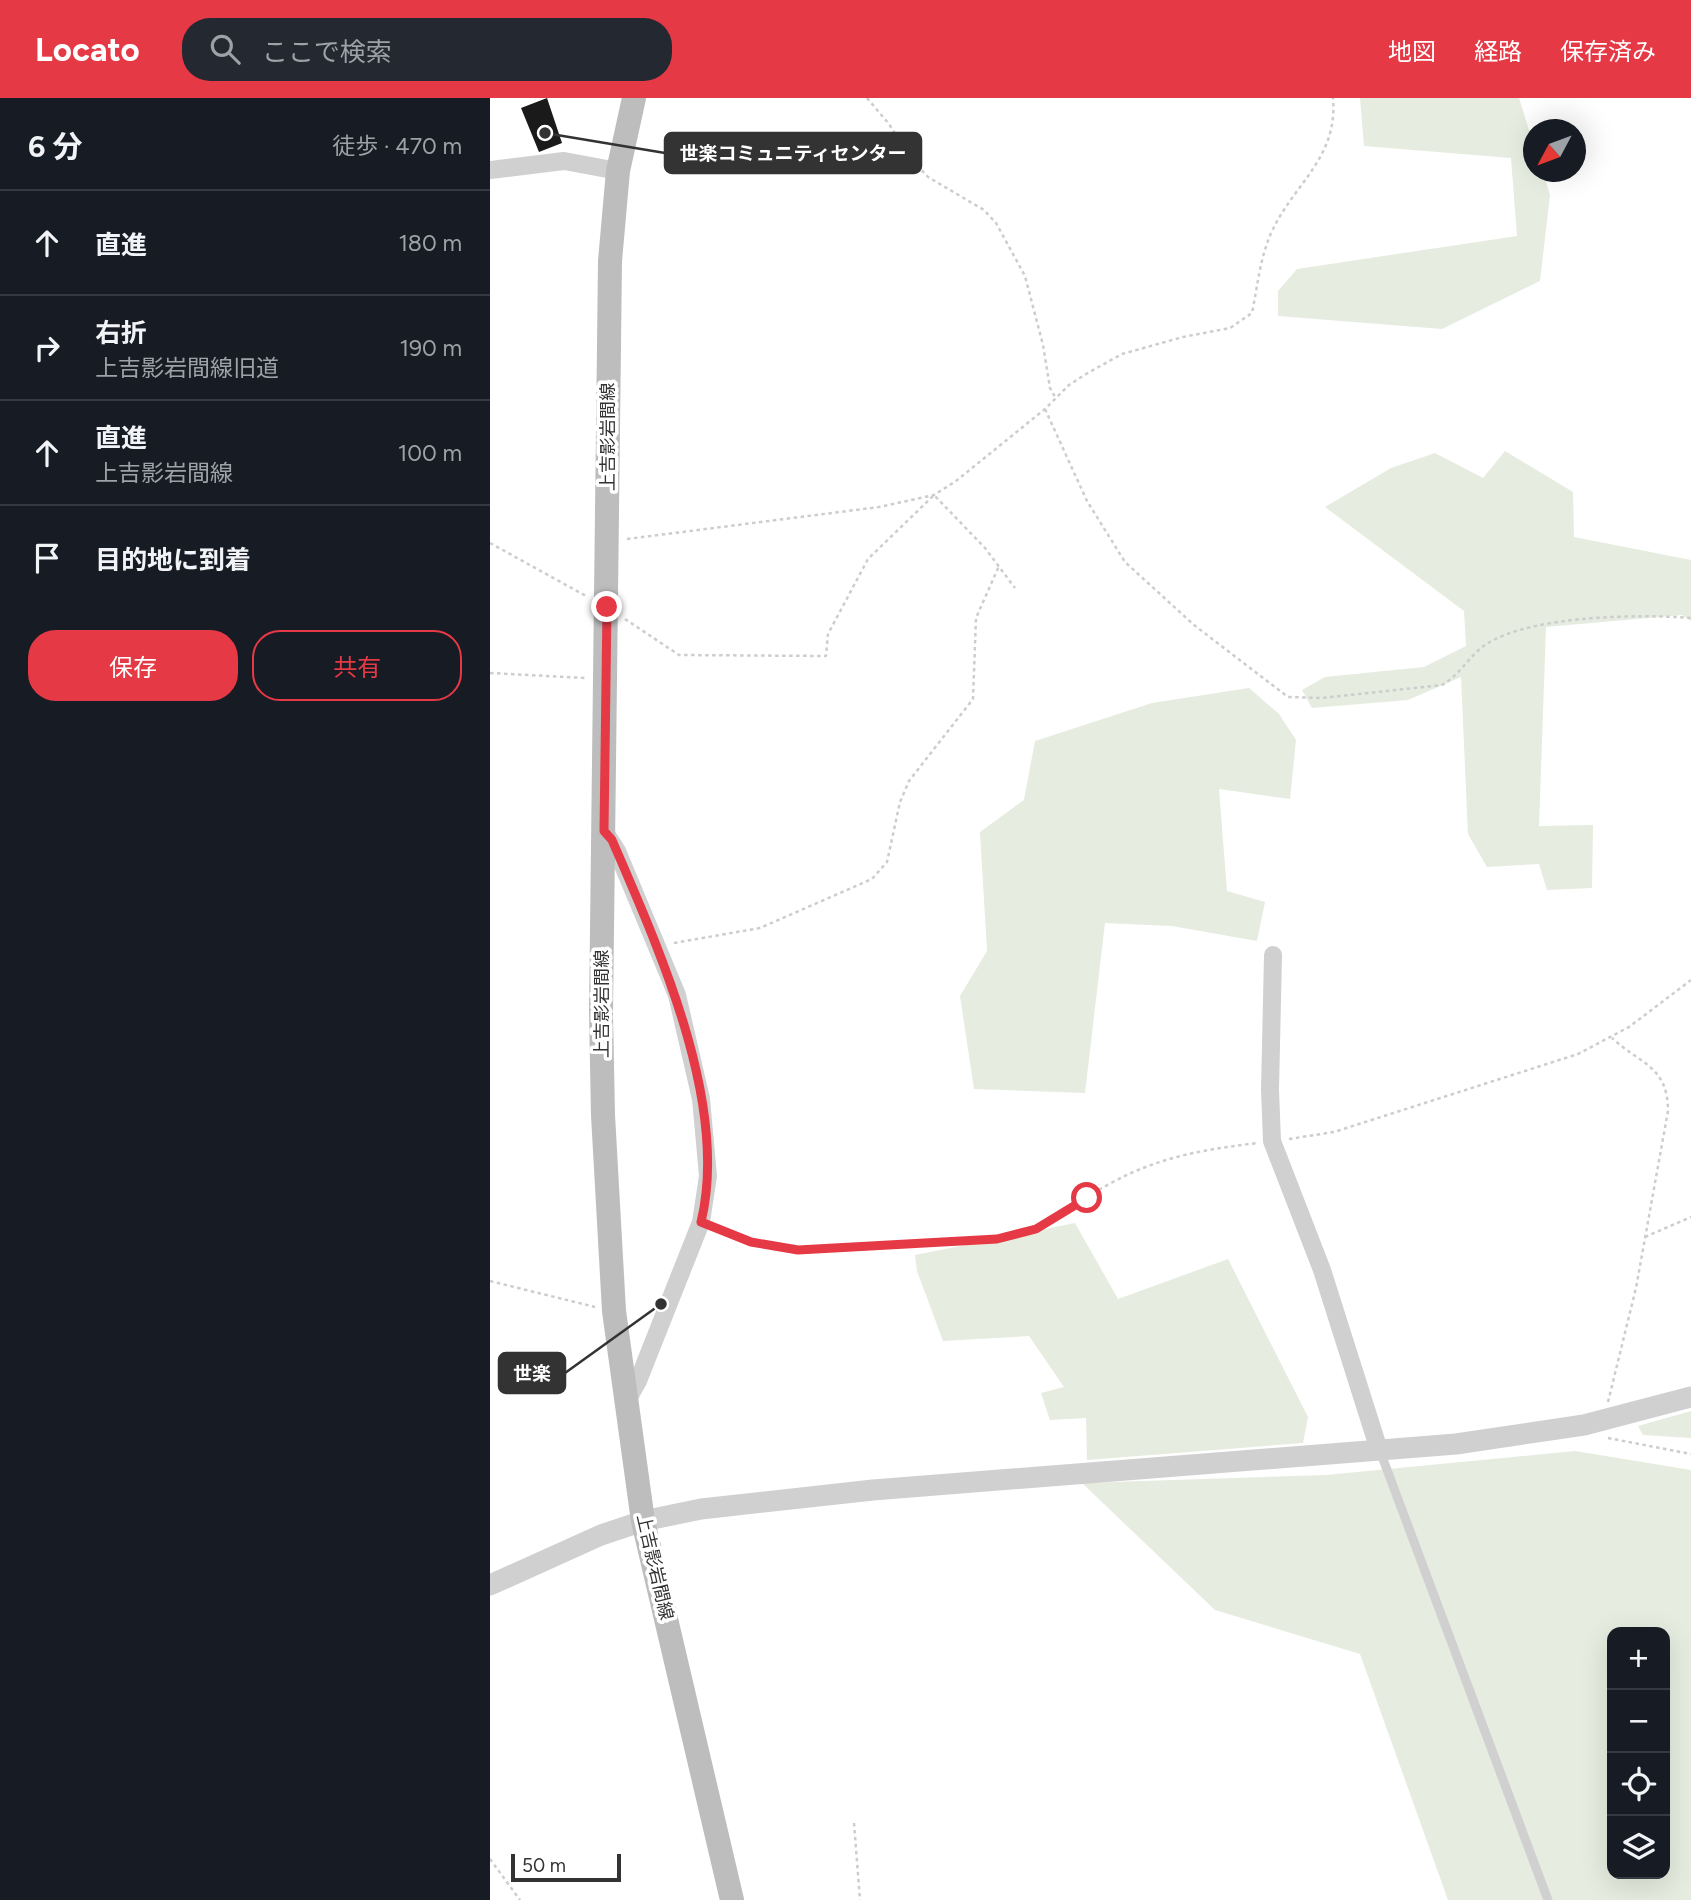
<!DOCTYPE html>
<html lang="ja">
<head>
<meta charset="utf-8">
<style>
  body { margin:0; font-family:Figtree,"Noto Sans JP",sans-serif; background:#242831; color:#f1f3f6 }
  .controls { position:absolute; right:21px; bottom:21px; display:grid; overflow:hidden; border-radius:14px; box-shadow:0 7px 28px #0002 }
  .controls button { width:63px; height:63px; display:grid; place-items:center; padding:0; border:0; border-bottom:2px solid #363941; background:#171b24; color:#f1f3f6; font:35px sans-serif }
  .compass { position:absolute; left:1033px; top:21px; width:63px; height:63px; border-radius:50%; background:#171b24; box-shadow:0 7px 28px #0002; rotate:229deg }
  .scale { position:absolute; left:21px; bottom:18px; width:110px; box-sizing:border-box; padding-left:7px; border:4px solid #333; border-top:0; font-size:19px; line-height:24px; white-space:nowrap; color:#333; -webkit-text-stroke:5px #fff; paint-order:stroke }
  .stop { position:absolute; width:21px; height:21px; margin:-16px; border:5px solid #e63946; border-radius:50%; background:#fff }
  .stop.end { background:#e63946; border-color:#fff; box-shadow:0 2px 7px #0008 }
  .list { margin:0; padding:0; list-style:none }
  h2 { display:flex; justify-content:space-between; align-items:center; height:91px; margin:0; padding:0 28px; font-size:30px }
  h2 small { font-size:23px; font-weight:400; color:#9ea1a6 }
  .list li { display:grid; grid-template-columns:46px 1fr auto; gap:21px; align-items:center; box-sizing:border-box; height:105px; padding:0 28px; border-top:2px solid #363941 }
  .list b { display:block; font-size:26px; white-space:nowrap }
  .list p { margin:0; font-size:23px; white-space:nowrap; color:#9ea1a6 }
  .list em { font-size:23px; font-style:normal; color:#9ea1a6 }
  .actions { display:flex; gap:14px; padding:21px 28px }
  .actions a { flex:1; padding:16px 0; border:2px solid #e63946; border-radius:28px; text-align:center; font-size:24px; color:#e63946 }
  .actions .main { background:#e63946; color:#fff }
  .icon { flex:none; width:38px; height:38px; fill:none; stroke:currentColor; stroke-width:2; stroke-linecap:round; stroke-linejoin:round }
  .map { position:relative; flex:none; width:1201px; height:1802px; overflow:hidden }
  header { display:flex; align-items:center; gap:42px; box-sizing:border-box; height:98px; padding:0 35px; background:#e63946; color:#fff }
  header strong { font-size:33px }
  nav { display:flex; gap:38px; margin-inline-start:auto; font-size:24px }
  .search { width:490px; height:63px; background:#242831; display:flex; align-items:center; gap:18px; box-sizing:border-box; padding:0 24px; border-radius:28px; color:#9ea1a6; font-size:26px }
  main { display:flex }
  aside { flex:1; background:#171b24 }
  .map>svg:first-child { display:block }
</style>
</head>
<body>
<header>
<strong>Locato</strong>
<div class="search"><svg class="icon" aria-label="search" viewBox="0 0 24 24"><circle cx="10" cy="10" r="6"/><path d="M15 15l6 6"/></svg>ここで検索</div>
<nav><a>地図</a><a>経路</a><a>保存済み</a></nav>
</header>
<main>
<aside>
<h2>6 分<small>徒歩 · 470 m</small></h2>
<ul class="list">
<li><svg class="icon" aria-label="ahead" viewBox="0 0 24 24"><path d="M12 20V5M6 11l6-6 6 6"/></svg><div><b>直進</b></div><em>180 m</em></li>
<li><svg class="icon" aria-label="right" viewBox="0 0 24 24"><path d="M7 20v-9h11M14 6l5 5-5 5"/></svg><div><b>右折</b><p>上吉影岩間線旧道</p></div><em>190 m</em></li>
<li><svg class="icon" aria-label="ahead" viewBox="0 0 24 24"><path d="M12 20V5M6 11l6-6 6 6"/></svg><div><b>直進</b><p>上吉影岩間線</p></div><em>100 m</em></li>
<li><svg class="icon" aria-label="arrive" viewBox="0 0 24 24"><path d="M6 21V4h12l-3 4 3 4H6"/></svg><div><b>目的地に到着</b></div></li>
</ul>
<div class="actions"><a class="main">保存</a><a>共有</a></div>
</aside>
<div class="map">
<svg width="1201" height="1802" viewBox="0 0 1201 1802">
  <rect width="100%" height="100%" fill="#fff"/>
  <g fill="#e6ecdf" fill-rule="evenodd">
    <path d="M870 0H1029L1043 45 1044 74H1053L1060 97 1050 183 952 231 788 218V193L807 171 1027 138 1021 60 874 48Z"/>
    <path d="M1015 353 1083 394 1084 439 1201 462V523L1192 517 1056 529 1049 728 1103 727 1102 790 1057 792 1049 766 997 769 978 736 971 579 918 602 822 610 812 592 835 579 934 569 976 548 974 513 835 409 901 370 945 355 993 380Z"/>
    <path d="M759 590 789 616 806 642 800 701 729 691 737 793 775 804 767 843 682 828 615 825 595 995 484 991 470 898 497 853 490 734 534 702 545 643 662 605Z"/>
    <path d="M585 1125 628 1201 738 1161 818 1319 813 1345 597 1362 596 1320 560 1322 551 1295 574 1289 539 1238 453 1243 427 1173 425 1157Z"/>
    <path d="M1201 1313V1340L1153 1337 1148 1328Z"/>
    <path d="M1085 1353 1201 1372V1802H958L870 1556 725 1512 592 1385 836 1377ZM1122 1534H1175V1776H1122Z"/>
  </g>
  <path fill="#1a1a1a" d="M57 0 72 45 49 54 31 10Z"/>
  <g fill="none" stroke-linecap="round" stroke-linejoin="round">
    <g stroke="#cdcdcd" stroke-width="2.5" stroke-dasharray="3.5 3.5" stroke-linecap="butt">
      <path d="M377 0 399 26 422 62 438 79 494 112 506 125 535 178 553 247 560 290 565 299"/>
      <path d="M555 311 597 403 635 464 704 527 798 599 831 600 952 587C970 577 979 558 995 547 1040 517 1148 516 1201 520"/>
      <path d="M137 441 389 409 444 397 466 383 555 311 579 287 596 276 632 256 693 239 740 230 762 215C768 186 770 158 783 131 806 84 848 59 843 0"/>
      <path d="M0 445 96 498"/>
      <path d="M135 521 189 557 336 558 338 536 378 461 444 397 495 450 525 490"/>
      <path d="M0 575 95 580"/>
      <path d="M184 845 270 830 382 781 397 764 410 704 419 683 483 601 486 520 509 468"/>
      <path d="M799 1041 844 1034 1088 956 1139 929 1201 882"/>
      <path d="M226 1130 261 1144 308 1152 507 1141C559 1131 579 1107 623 1084 669 1059 716 1051 768 1045"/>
      <path d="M1155 1139 1201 1119"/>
      <path d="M0 1183 105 1209"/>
      <path d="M1118 1304 1146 1190 1178 1013C1178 968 1150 966 1122 940"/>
      <path d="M1118 1340 1201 1356"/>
      <path d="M364 1725 370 1802"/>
      <path d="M0 1761 30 1802"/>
    </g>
    <path stroke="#d0d0d0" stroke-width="9" d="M890 1353 1058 1802"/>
    <g stroke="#d0d0d0" stroke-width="18">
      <path d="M0 72 74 63 128 73"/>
      <path d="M114 733 127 753 187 897 211 1001 218 1078 211 1124 148 1283 135 1306"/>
      <path d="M783 857 780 992 782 1043 832 1172 889 1352"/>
    </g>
    <path stroke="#d0d0d0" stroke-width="21" d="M0 1487 111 1437 153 1423 211 1411 383 1392 966 1346 1094 1327 1201 1299"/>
    <path stroke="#bdbdbd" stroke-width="24" d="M144 0 128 73 120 163 111 915 113 1017 124 1213 153 1423 242 1802"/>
  </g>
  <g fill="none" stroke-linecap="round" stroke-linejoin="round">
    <path stroke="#e63946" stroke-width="9" d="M117 509 114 733 122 742C168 849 240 1006 211 1124L261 1144 308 1152 507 1141 546 1131 597 1100"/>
  </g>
  <g text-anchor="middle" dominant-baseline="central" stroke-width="7" stroke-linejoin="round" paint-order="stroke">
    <g font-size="18" fill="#333" stroke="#fff">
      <text transform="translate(118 339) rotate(-90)">上吉影岩間線</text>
      <text transform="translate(112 906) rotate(-90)">上吉影岩間線</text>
      <text transform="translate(165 1469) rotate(77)">上吉影岩間線</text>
    </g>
  </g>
  <path fill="none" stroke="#333" stroke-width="2.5" d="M55 35L175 55M171 1206L75 1275"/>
  <g fill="#333" stroke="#fff" stroke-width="2.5">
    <circle cx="55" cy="35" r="7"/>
    <circle cx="171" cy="1206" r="7"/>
  </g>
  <g fill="#333" stroke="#333" stroke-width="2.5">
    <rect x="175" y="35" width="256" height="40" rx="7"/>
    <rect x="9" y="1255" width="66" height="40" rx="7"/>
  </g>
  <g font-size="19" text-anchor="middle" font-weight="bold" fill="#fff">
    <text x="303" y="62">世楽コミュニティセンター</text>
    <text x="42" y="1282">世楽</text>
  </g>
</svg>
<div class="controls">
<button>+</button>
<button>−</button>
<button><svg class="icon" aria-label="locate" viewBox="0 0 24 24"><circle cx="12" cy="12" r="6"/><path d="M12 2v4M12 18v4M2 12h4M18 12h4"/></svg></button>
<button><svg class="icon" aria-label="layers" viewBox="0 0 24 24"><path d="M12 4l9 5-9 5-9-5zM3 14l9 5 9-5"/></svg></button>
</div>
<svg class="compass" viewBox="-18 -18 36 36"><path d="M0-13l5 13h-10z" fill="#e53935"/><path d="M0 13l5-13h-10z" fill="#9ea1a6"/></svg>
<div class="scale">50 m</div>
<div class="stop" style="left:597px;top:1100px"></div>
<div class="stop end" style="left:117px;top:509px"></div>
</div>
</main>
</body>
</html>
